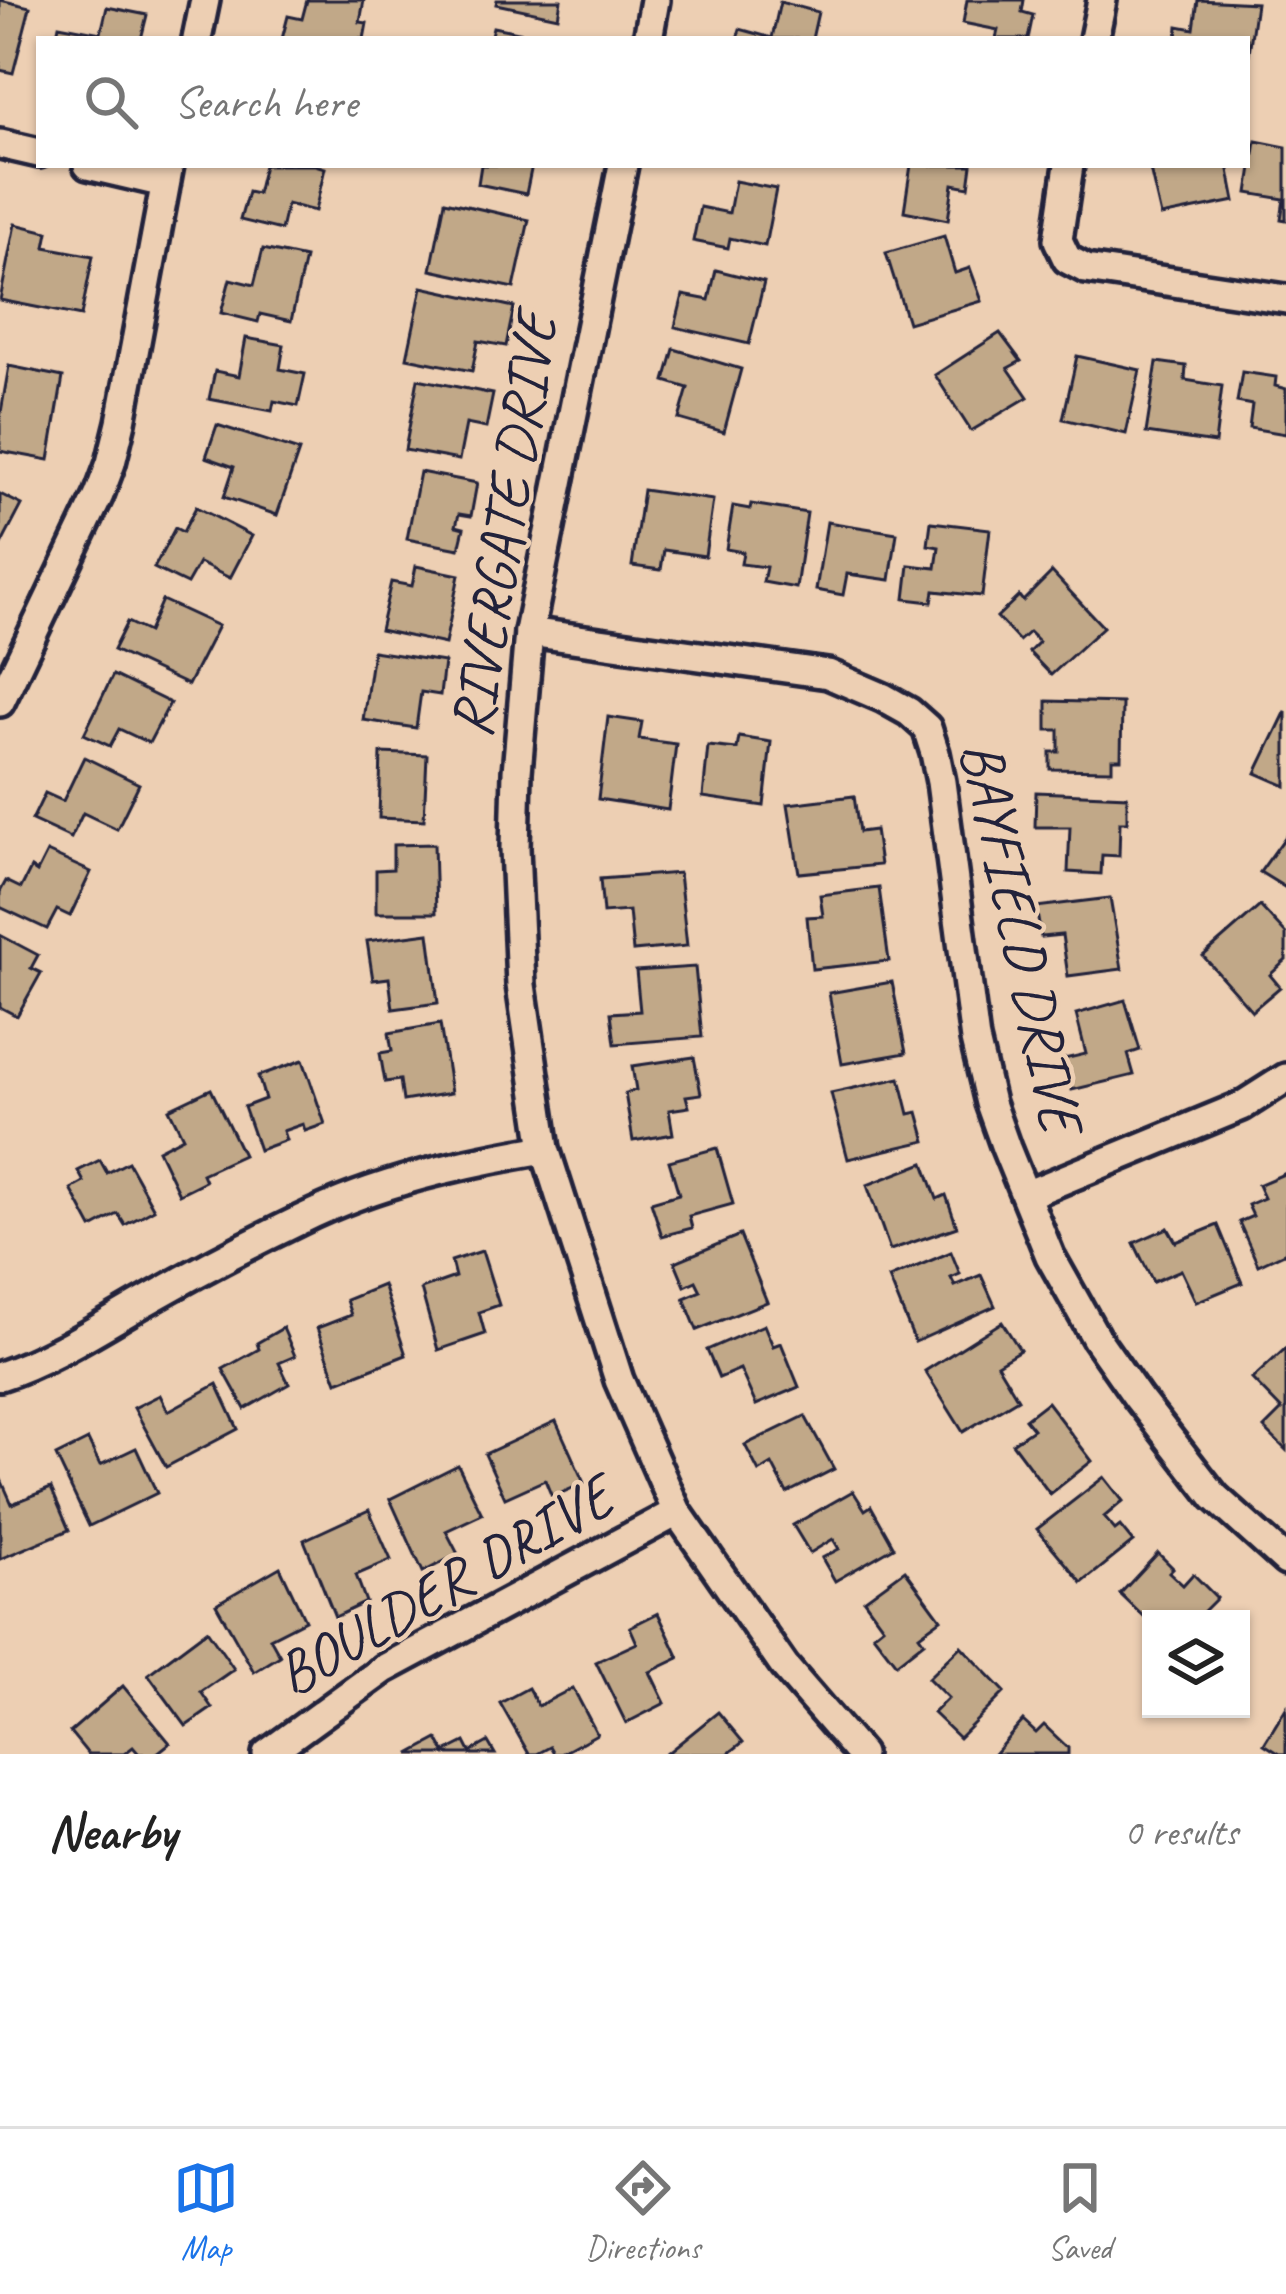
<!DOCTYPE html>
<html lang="en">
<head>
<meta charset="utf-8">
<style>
  body { margin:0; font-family:Caveat,sans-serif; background:#f6f6f6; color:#222 }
  .controls { position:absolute; right:36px; bottom:36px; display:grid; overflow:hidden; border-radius:0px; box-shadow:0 3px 9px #0004 }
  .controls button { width:108px; height:108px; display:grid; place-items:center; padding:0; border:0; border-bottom:3px solid #e0e0e0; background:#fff; color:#222; font:60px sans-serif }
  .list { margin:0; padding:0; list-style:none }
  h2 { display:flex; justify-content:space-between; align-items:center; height:156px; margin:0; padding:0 48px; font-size:51px }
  h2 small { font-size:39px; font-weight:400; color:#767676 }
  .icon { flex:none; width:66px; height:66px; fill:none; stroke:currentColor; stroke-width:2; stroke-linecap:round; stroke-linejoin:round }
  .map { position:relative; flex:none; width:1286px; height:1754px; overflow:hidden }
  .search { position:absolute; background:#fff; box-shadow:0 3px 9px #0004; left:36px; right:36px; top:36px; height:132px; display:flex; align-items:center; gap:30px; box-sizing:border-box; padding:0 42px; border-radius:0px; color:#767676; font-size:45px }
  .sheet { height:372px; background:#fff }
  nav { display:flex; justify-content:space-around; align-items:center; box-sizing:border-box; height:168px; border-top:3px solid #e0e0e0; background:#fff; font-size:33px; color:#767676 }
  nav a { display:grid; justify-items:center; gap:6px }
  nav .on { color:#1a73e8 }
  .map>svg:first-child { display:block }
</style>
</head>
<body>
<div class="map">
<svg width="1286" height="1754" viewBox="0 0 1286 1754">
  <rect width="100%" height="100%" fill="#edcfb3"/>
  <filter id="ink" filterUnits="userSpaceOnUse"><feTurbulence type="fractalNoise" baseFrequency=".00833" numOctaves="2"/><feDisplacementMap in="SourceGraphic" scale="24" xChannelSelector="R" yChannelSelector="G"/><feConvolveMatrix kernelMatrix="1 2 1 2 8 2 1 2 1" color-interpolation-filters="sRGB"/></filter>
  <g filter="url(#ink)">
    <g fill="#c1a888" stroke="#22223b" stroke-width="3">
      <path d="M0 0 30 7 13 73 0 70Z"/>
      <path d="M307 0H364L360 22 367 23 364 39H282L288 16 302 19Z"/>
      <path d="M497 0H561L558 17 496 4Z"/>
      <path d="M967 0H1024L1022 12 1033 15 1028 39H996L998 30 963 23Z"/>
      <path d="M1198 0 1256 3 1247 67V39H1177L1178 26 1194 29Z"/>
      <path d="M780 2 818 12 812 39H737L740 29 772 38Z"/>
      <path d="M107 7 147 15 141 39H56L59 25 101 33Z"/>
      <path d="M493 27 553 39H490Z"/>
      <path d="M1256 141 1286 147V220L1281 219 1284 199 1248 193Z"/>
      <path d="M264 165H315L325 168 315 211 287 204 281 230 240 220 248 192 257 194Z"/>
      <path d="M481 165H532L526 194 478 184Z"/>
      <path d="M911 165H972L969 187 953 184 948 220 904 211Z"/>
      <path d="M1149 165H1228L1235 201 1161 216Z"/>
      <path d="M735 181 776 189 765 246 730 238 728 248 693 241 700 207 729 213Z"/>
      <path d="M445 201 529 220 514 288 431 270Z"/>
      <path d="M15 224 48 232 45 247 93 256 81 316 0 300Z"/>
      <path d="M944 236 955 273 970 268 982 301 908 323 886 253Z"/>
      <path d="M263 249 305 258 291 321 260 314 258 322 221 313 230 279 254 285Z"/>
      <path d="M716 270 764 282 749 344 675 327 683 295 709 300Z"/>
      <path d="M422 287 514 307 506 346 478 341 472 371 407 358Z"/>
      <path d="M1000 333 1021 361 1008 368 1028 397 971 431 935 375Z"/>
      <path d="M246 338 284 345 280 369 305 374 298 406 274 401 272 411 209 399 215 371 239 376Z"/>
      <path d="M674 349 741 369 724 432 679 419 688 388 665 381Z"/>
      <path d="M1077 356 1140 370 1126 434 1063 419Z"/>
      <path d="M1157 362 1186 366 1185 380 1222 386 1215 443 1146 433Z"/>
      <path d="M9 366 63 377 49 460 0 451V418Z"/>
      <path d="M1242 372 1276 377 1275 386 1286 389V434L1249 428 1252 405 1237 402Z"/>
      <path d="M418 379 493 394 486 428 466 424 459 460 405 450Z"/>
      <path d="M217 425 299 451 277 515 224 497 234 467 206 457Z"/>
      <path d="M420 472 477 483 471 516 459 514 456 526 464 528 459 549 407 539Z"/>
      <path d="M643 490 713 500 705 556 664 550 661 570 632 566Z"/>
      <path d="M0 494 22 505 0 547Z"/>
      <path d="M751 504 807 513 796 588 763 582 766 567 741 564 743 552 726 549 733 506 750 509Z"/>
      <path d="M196 507 252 536 230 578 199 563 187 584 154 568 175 528 183 532Z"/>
      <path d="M827 522 897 533 890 580 847 574 843 595 816 590Z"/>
      <path d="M931 522 990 529 982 596 934 591 932 602 905 599 909 565 936 568 939 547 928 545Z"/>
      <path d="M416 566 459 575 445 644 380 630 391 582 412 586Z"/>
      <path d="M1052 572 1103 627 1051 675 1029 652 1039 642 1029 632 1019 641 997 617 1019 596 1023 601Z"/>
      <path d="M162 600 218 626 188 685 113 650 127 622 148 632Z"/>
      <path d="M373 651 444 662 440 695 421 692 416 728 363 720Z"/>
      <path d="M113 675 170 703 149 743 119 729 110 746 84 734Z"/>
      <path d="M1047 701 1122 703 1121 759H1112V770L1050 769V752H1059V730H1047Z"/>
      <path d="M1286 711V786L1256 773Z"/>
      <path d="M608 717 642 722 639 739 676 744 668 810 598 799Z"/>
      <path d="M739 737 771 742 764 806 703 797 708 746 737 749Z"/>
      <path d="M381 753 427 755 424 820 379 818Z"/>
      <path d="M84 757 139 784 117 829 83 813 71 838 32 820 45 793 63 801Z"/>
      <path d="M1036 792 1127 796V822H1120L1119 856 1102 855 1101 874 1068 872 1070 827H1035Z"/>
      <path d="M854 796 859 832 875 830 880 865 799 873 788 804Z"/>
      <path d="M1286 836V888L1260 872Z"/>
      <path d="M434 844 436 913H376V870L393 869V845Z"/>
      <path d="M47 852 91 872 70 916 57 910 47 929 0 907V892L6 881 21 888 31 868 37 872Z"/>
      <path d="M679 873 687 946 633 951 629 911 603 913 600 879Z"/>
      <path d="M879 888 889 961 812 969 807 917 823 916 820 895Z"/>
      <path d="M1110 898 1122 969 1068 976 1062 935 1041 937 1036 907Z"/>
      <path d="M1260 906 1286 934V960L1270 975 1280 987 1252 1011 1203 956Z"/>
      <path d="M429 933 438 1003 393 1009 389 978 373 980 367 941Z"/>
      <path d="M0 935 38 955 31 968 41 973 17 1016 0 1007Z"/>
      <path d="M695 967 702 1037 615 1044 611 1013 640 1011 636 971Z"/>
      <path d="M892 982 906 1053 842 1064 829 993Z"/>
      <path d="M1125 1000 1140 1050 1128 1054 1134 1075 1072 1090 1064 1059 1086 1054 1076 1014Z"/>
      <path d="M440 1024 451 1093 403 1101 400 1080 385 1082 380 1053 392 1051 389 1033Z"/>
      <path d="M694 1057 701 1094 686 1096 689 1107 669 1110 673 1134 633 1141 625 1093 636 1090 632 1066Z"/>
      <path d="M303 1060 325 1124 305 1131 303 1124 283 1131 286 1140 259 1150 244 1107 265 1099 258 1076Z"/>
      <path d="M900 1078 909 1114 918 1112 926 1141 848 1159 831 1093Z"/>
      <path d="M211 1089 243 1155 202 1174 205 1181 179 1194 158 1150 183 1137 169 1109Z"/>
      <path d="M717 1148 733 1204 689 1216 692 1228 662 1236 651 1202 679 1194 669 1161Z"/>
      <path d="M100 1160 107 1173 128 1162 154 1209 125 1225 118 1214 92 1228 71 1189 84 1182 78 1171Z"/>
      <path d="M924 1163 937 1199 946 1195 957 1227 890 1250 867 1185Z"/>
      <path d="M1286 1173V1252L1258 1265 1239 1222 1253 1216 1248 1205 1264 1198 1258 1185Z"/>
      <path d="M1218 1225 1242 1283 1196 1302 1181 1270 1153 1282 1134 1243 1168 1228 1176 1242Z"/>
      <path d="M740 1235 767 1302 697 1330 684 1298 701 1291 696 1281 685 1286 675 1262Z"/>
      <path d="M482 1251 499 1305 479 1312 485 1334 438 1350 421 1289 455 1277 451 1261Z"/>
      <path d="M951 1252 960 1274 951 1278 955 1286 981 1275 995 1306 915 1342 889 1278Z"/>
      <path d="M383 1285 406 1355 337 1382 317 1328 351 1315 346 1300Z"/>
      <path d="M1002 1322 1020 1350 997 1364 1018 1399 963 1432 925 1371Z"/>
      <path d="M764 1325 773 1346 781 1343 799 1387 756 1405 740 1369 719 1378 707 1350Z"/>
      <path d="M283 1328 295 1356 279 1363 289 1384 245 1409 223 1369 259 1349 257 1343Z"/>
      <path d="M1286 1348V1450L1264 1428 1282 1410 1252 1379Z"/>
      <path d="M217 1384 238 1429 166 1467 134 1408 160 1395 168 1411Z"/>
      <path d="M1047 1402 1092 1461 1050 1494 1012 1443 1033 1429 1025 1419Z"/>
      <path d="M805 1416 834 1469 787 1493 772 1464 759 1472 745 1445Z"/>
      <path d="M556 1421 584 1483 552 1497 545 1480 505 1498 485 1454Z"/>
      <path d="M88 1440 100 1465 136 1448 157 1493 89 1526 56 1456Z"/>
      <path d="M458 1465 482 1514 446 1531 458 1554 423 1572 390 1499Z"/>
      <path d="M0 1477 12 1504 51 1488 69 1530 0 1559Z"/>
      <path d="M1104 1477 1123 1501 1104 1517 1115 1530 1120 1526 1133 1542 1082 1583 1037 1529Z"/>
      <path d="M853 1491 865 1510 871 1506 894 1547 835 1581 822 1558 839 1549 833 1539 810 1553 793 1525Z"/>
      <path d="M369 1510 391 1560 356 1575 366 1602 335 1617 304 1540Z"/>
      <path d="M1158 1553 1173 1568 1169 1572 1183 1585 1193 1574 1217 1598 1196 1619H1151V1624L1120 1594Z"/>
      <path d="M280 1567 305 1620 270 1638 280 1656 254 1672 216 1604Z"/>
      <path d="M905 1570 941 1619 919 1635 924 1642 896 1664 873 1634 883 1626 864 1600Z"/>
      <path d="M658 1613 679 1658 650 1672 665 1703 626 1723 596 1662 637 1643 630 1627Z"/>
      <path d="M207 1630 234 1669 201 1692 212 1708 186 1726 148 1674Z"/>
      <path d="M961 1646 1005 1692 959 1738 933 1713 948 1698 928 1678Z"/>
      <path d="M123 1686 170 1743 156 1754H139L133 1747 124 1754H88L70 1732Z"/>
      <path d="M528 1688 538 1706 573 1688 597 1734 561 1754H554L550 1747 537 1754H529L500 1703Z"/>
      <path d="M1286 1708V1754H1280L1264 1744Z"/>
      <path d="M718 1712 743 1742 728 1754H666Z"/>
      <path d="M1023 1721 1036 1733 1044 1725 1068 1748V1754H994Z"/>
      <path d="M438 1739 445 1752 465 1742 470 1752 488 1742 495 1754H410Z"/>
    </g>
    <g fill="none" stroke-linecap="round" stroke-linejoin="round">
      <defs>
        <g id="minor">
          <path d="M197 39 205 0"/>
          <path d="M648 39 655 0"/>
          <path d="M1094 39 1102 0"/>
          <path d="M0 144 39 153"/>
          <path d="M88 165 165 183"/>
          <path d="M623 165 529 632 517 772 515 848 521 985 545 1149 619 1380 677 1512 784 1666 860 1754"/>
          <path d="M1069 165 1058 240 1067 259 1086 269 1286 299"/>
          <path d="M529 632 828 674 884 698 909 712 927 728 935 753 941 782 975 1040 990 1103 1006 1148 1050 1256 1096 1338 1138 1398 1215 1497 1286 1561"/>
          <path d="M0 702 99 495 111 463 121 422 169 165"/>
          <path d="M1026 1195 1242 1106 1286 1078"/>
          <path d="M0 1376C49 1360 94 1331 139 1305 191 1275 246 1246 300 1220 377 1182 462 1163 545 1149"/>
          <path d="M267 1754 384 1669 677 1512"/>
        </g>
      </defs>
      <use href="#minor" stroke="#22223b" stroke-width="36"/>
      <use href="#minor" stroke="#edcfb3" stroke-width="27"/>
    </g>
  </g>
  <g text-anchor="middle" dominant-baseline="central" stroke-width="9" stroke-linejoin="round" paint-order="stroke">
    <g font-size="60" fill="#22223b" stroke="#edcfb3">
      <text transform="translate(503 525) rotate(-81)">RIVERGATE DRIVE</text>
      <text transform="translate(1022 936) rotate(78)">BAYFIELD DRIVE</text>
      <text transform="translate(444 1585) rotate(-30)">BOULDER DRIVE</text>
    </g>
  </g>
</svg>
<div class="controls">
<button><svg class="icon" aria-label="layers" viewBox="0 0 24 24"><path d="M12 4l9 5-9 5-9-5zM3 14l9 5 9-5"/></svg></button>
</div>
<div class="search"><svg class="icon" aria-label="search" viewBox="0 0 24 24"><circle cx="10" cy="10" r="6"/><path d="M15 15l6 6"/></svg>Search here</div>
</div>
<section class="sheet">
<h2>Nearby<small>0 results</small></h2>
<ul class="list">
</ul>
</section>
<nav>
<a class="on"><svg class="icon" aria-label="map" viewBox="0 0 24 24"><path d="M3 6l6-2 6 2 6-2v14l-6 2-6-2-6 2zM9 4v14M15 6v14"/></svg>Map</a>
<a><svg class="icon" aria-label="directions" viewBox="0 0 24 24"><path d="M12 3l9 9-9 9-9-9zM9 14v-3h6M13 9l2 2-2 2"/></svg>Directions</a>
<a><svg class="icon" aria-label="saved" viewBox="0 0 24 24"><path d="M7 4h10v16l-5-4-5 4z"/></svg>Saved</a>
</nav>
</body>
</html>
